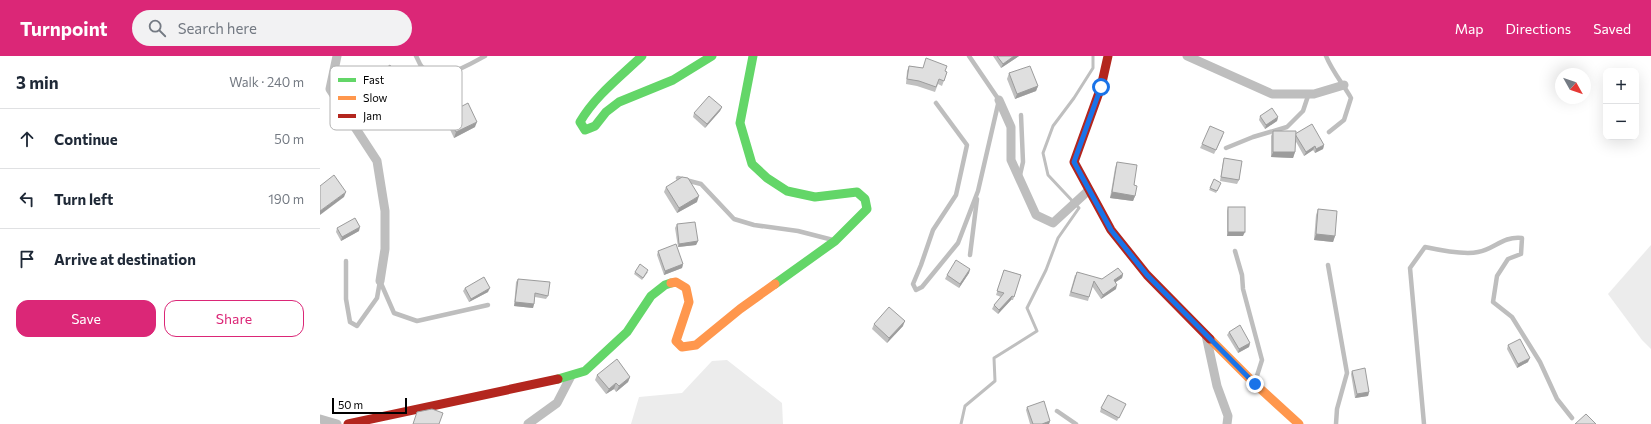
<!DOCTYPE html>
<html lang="en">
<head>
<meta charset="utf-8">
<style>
  body { margin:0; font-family:Commissioner,sans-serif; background:#f2f2f3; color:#1f2937 }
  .controls { position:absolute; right:12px; top:12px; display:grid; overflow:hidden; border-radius:8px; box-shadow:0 4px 16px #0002 }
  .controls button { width:36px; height:36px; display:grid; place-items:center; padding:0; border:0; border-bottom:1px solid #e0e1e3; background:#fff; color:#1f2937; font:20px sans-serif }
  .compass { position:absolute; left:1235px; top:12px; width:36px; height:36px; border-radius:50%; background:#fff; box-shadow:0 4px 16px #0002; rotate:130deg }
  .scale { position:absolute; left:12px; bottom:10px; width:75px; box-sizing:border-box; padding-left:4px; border:2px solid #000; border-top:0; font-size:11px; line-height:14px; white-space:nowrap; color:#000; -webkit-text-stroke:3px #fff; paint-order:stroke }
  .stop { position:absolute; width:12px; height:12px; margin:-9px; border:3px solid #1a73e8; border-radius:50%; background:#fff }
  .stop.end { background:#1a73e8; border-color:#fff; box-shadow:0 1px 4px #0008 }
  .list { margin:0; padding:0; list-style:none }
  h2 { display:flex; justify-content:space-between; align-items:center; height:52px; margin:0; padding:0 16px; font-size:17px }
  h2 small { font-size:13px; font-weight:400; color:#747a83 }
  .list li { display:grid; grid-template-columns:26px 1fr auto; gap:12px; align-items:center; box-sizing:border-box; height:60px; padding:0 16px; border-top:1px solid #e0e1e3 }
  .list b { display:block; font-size:15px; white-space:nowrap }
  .list em { font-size:13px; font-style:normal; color:#747a83 }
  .actions { display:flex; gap:8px; padding:12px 16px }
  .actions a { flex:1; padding:9px 0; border:1px solid #db2777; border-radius:12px; text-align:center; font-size:14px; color:#db2777 }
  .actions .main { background:#db2777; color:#fff }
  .icon { flex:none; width:22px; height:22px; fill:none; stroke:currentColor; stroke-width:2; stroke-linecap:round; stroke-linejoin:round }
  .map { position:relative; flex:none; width:1331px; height:368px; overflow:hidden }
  header { display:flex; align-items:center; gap:24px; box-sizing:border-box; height:56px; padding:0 20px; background:#db2777; color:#fff }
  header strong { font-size:19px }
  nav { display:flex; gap:22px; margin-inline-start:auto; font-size:14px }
  .search { width:280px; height:36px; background:#f2f2f3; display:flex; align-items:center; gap:10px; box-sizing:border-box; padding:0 14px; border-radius:22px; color:#747a83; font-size:15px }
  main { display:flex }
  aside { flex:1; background:#fff }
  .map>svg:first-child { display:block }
</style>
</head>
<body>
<header>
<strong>Turnpoint</strong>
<div class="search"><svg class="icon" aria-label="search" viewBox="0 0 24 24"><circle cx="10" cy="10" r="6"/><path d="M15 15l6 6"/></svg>Search here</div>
<nav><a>Map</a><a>Directions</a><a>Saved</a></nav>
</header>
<main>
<aside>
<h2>3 min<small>Walk · 240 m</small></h2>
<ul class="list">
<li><svg class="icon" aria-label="ahead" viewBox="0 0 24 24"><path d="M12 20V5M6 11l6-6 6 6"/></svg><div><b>Continue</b></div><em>50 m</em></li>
<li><svg class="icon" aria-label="left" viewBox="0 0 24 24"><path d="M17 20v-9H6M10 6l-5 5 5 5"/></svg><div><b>Turn left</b></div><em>190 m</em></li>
<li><svg class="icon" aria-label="arrive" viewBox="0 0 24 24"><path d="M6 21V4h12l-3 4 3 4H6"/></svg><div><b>Arrive at destination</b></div></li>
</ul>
<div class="actions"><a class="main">Save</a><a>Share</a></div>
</aside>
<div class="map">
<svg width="1331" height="368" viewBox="0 0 1331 368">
  <rect width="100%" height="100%" fill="#fff"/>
  <g fill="#ececec">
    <path d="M1331 189V293L1322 284 1288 238Z"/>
    <path d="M407 304 462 347 463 368H311L319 341 362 337 392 305Z"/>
  </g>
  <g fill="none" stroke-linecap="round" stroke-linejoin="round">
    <path stroke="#bfbfbf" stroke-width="3" d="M641 368 645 350 675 325 674 302 717 275 707 252 726 214 738 182 759 152 728 119 723 97 733 70 754 42 773 12V0"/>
    <g stroke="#bebebe" stroke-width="4.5">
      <path d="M96 0C98 3 99 8 102 11 120 28 148 9 165 0"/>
      <path d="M1006 0C1012 15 1023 28 1031 42L1024 64 1009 76"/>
      <path d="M130 17 132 47"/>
      <path d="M616 47 647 89 636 139 613 174 601 209 593 228 596 234 602 231 638 187 658 135 679 44 649 0"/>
      <path d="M906 92 933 81 967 71 983 55 989 37"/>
      <path d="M700 119 703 106 701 59"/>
      <path d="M358 122 381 128 414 163 434 169 478 175 513 184"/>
      <path d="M915 195 922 219 923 233 942 304 935 326"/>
      <path d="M650 199 657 143"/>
      <path d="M26 205V243L30 266 37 270 57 242 60 225"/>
      <path d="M1008 209 1027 317 1017 353 1016 368"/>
      <path d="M60 225 74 257 97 265 168 249"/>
      <path d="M737 355 756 368"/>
      <path d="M1104 368 1090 212 1105 191C1119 194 1144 199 1158 196 1175 193 1182 180 1202 182L1201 198 1188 203 1177 220 1173 246 1192 261 1220 306 1237 343 1252 362"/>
    </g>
    <g stroke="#bebebe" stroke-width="9">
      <path d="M17 0 10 33 57 105 65 155V193L60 225"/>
      <path d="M867 0 952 38H994L1024 29"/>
      <path d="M679 44 691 71V104L716 159 733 167 769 134"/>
      <path d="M886 279 897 330 908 360 907 368"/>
      <path d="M0 363 17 368"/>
      <path d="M208 368 237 347 251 320"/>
    </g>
    <g stroke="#63d668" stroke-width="9">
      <path d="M322 0C300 21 275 40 260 66L265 74 275 70 286 56 299 46 353 24 392 0"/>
      <path d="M433 0 420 67 432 108 447 122 467 135 495 141 537 136 545 143 547 153 515 185 455 228"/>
      <path d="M238 323 265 315 307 276 331 240 345 229 351 227"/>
    </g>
    <g stroke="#ff974d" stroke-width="9">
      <path d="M351 227 356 226 366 232 369 246 356 285 362 291 376 289 420 253 455 228"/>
      <path d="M890 283 935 328 979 368"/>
    </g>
    <g stroke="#b3261e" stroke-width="9">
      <path d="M788 0 781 31 754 106 791 174 827 219 890 283"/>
      <path d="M28 368 238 323"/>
    </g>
  </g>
  <g fill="#c0c0c0">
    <path d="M673 0H699L681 12Z"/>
    <path d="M589 10 625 15 627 16 622 30 618 28 615 36 597 30 586 28 587 15Z"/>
    <path d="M689 17 718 30 716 35 695 43 687 23Z"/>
    <path d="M43 29 86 31 84 36 57 57 41 35Z"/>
    <path d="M402 51 400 55 385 72 373 61 374 57Z"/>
    <path d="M127 58 155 71 134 82 125 63Z"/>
    <path d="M940 60 958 61 957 65 945 73 939 64Z"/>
    <path d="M953 75 975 78 1004 89 1003 93 995 97 993 94 984 100 975 84V96L973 102 951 101V80Z"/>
    <path d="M903 80 894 98 880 92 882 88Z"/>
    <path d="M904 102 919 124 917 128 900 125 903 106Z"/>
    <path d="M797 106 814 129 815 140 813 145 790 142 795 112Z"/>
    <path d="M900 129 896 137 889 134 890 132Z"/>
    <path d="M346 131 377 146 357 157 344 136Z"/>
    <path d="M908 151 923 180H907V155Z"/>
    <path d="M998 153 1015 180 1013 186 994 184 996 159Z"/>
    <path d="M357 168 378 185 376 189 358 191 355 172Z"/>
    <path d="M17 172 39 175 21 185 16 176Z"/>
    <path d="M338 195 363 208 362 212 344 219 337 199Z"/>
    <path d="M650 213 649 217 639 232 625 223 627 219Z"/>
    <path d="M684 214 701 219 693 244H691L678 258 672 253 674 249 681 241 676 239Z"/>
    <path d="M315 216H328L322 224 314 218Z"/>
    <path d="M803 218 802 222 795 226 796 233 781 243 772 230 768 245 749 240 755 219 782 223Z"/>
    <path d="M198 223 228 240 226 243 215 241 213 252 194 250 196 226Z"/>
    <path d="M145 232 168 236 149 246 143 235Z"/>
    <path d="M554 268 583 270 567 287 552 273Z"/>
    <path d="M909 276 930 287 929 291 918 297 907 279Z"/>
    <path d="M1188 289 1208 306 1197 312 1187 293Z"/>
    <path d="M1032 315 1049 336 1048 340 1035 342 1031 318Z"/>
    <path d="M277 319 310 321 308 326 296 336 294 333 286 338 275 324Z"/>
    <path d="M806 348 797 365 780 356 781 352Z"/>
    <path d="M707 351 730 365 729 368H710L706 354Z"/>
  </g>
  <g fill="#9c9c9c">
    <path d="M694 0H699L681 12 683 8Z"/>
    <path d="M718 30 716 35 695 43 697 38Z"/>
    <path d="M86 31 84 36 57 57 59 51Z"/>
    <path d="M402 51 400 55 385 72 387 68Z"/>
    <path d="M958 61 957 65 945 73 946 69Z"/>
    <path d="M157 66 155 71 134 82 136 76Z"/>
    <path d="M1004 89 1003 93 995 97 996 93Z"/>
    <path d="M995 90 993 94 984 100 986 96Z"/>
    <path d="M953 96H975L973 102 951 101Z"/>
    <path d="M26 136 24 141 0 159V155Z"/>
    <path d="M792 136 815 140 813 145 790 142Z"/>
    <path d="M379 140 377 146 357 157 359 152Z"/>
    <path d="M40 171 39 175 21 185 22 181Z"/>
    <path d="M908 176H925L923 180H907Z"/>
    <path d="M996 178 1015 180 1013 186 994 184Z"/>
    <path d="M378 185 376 189 358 191 359 188Z"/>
    <path d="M363 208 362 212 344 219 345 215Z"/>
    <path d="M650 213 649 217 639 232 640 228Z"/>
    <path d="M803 218 802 222 793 228 794 224Z"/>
    <path d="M797 229 796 233 781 243 783 239Z"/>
    <path d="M170 232 168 236 149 246 151 243Z"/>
    <path d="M692 240 691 244 678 258 679 254Z"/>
    <path d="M195 246 214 248 213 252 194 250Z"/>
    <path d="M585 265 583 270 567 287 569 282Z"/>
    <path d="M930 287 929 291 918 297 919 293Z"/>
    <path d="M1210 302 1208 306 1197 312 1198 308Z"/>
    <path d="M310 321 308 326 296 336 299 330Z"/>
    <path d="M296 327 294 333 286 338 289 333Z"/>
    <path d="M1049 336 1048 340 1035 342 1037 338Z"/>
    <path d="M730 365 729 368H722Z"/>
  </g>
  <g fill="#dfdfdf" stroke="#9c9c9c">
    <path d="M677 0H694L683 8Z"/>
    <path d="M606 2 627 10 625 15 627 16 624 25 619 23 616 31 599 25 587 23 589 10 603 12Z"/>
    <path d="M70 9 86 31 59 51 43 29Z"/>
    <path d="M710 10 718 30 697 38 689 17Z"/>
    <path d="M389 40 402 51 387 68 374 57Z"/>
    <path d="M148 47 157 66 136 76 127 58Z"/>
    <path d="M952 52 958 61 946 69 940 60Z"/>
    <path d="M992 68 1004 89 996 93 995 90 986 96 975 78Z"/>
    <path d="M890 70 904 76 896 94 882 88Z"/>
    <path d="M953 75H976L975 96H953Z"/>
    <path d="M904 102 922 105 919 124 901 121Z"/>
    <path d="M797 106 817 109 814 129 817 130 815 140 792 136Z"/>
    <path d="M14 119 26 136 0 155V130Z"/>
    <path d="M362 121 368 122 379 140 359 152 346 131Z"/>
    <path d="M894 123 901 127 897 135 890 132Z"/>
    <rect x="908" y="151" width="17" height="25"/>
    <path d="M998 153 1017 155 1015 180 996 178Z"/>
    <path d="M35 162 40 171 22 181 17 172Z"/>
    <path d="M375 166 378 185 359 188 357 168Z"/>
    <path d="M356 188 363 208 345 215 338 195Z"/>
    <path d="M636 204 650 213 640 228 627 219Z"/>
    <path d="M320 208 328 214 323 222 315 216Z"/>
    <path d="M798 212 803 218 794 224 797 229 783 239 774 225 769 241 751 236 757 216 782 223Z"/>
    <path d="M684 214 701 219 694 241 692 240 679 254 674 249 684 237 677 235Z"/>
    <path d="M164 221 170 232 151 243 145 232Z"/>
    <path d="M198 223 230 226 228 240 215 237 214 248 195 246Z"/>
    <path d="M569 251 585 265 569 282 554 268Z"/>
    <path d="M920 269 930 287 919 293 909 276Z"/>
    <path d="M1200 283 1210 302 1198 308 1188 289Z"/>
    <path d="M297 303 310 321 299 330 296 327 289 333 277 319Z"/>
    <path d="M1045 312 1049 336 1037 338 1032 315Z"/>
    <path d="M788 339 806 348 799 362 781 352Z"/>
    <path d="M724 345 730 365 722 368H713L707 351Z"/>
    <path d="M112 353 123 357 119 368H93L97 356Z"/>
    <path d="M1266 358 1276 368H1255Z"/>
  </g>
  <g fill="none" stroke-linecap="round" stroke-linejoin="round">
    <path stroke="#1a73e8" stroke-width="5" d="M781 31 754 106 791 174 827 219 935 328"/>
  </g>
  <rect x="10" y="10" width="132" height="64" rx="6" fill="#fff" stroke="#b2b2b2" stroke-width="1"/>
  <rect x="18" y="22" width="18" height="4" fill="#63d668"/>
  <rect x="18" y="40" width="18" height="4" fill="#ff974d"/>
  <rect x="18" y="58" width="18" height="4" fill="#b3261e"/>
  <g font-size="11" fill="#000">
    <text x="43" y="28">Fast</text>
    <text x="43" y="46">Slow</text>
    <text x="43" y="64">Jam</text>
  </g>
</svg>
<div class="controls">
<button>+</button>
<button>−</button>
</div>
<svg class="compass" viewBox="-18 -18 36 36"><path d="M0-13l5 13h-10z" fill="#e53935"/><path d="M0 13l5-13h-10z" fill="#747a83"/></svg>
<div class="scale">50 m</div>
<div class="stop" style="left:781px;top:31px"></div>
<div class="stop end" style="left:935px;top:328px"></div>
</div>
</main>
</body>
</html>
